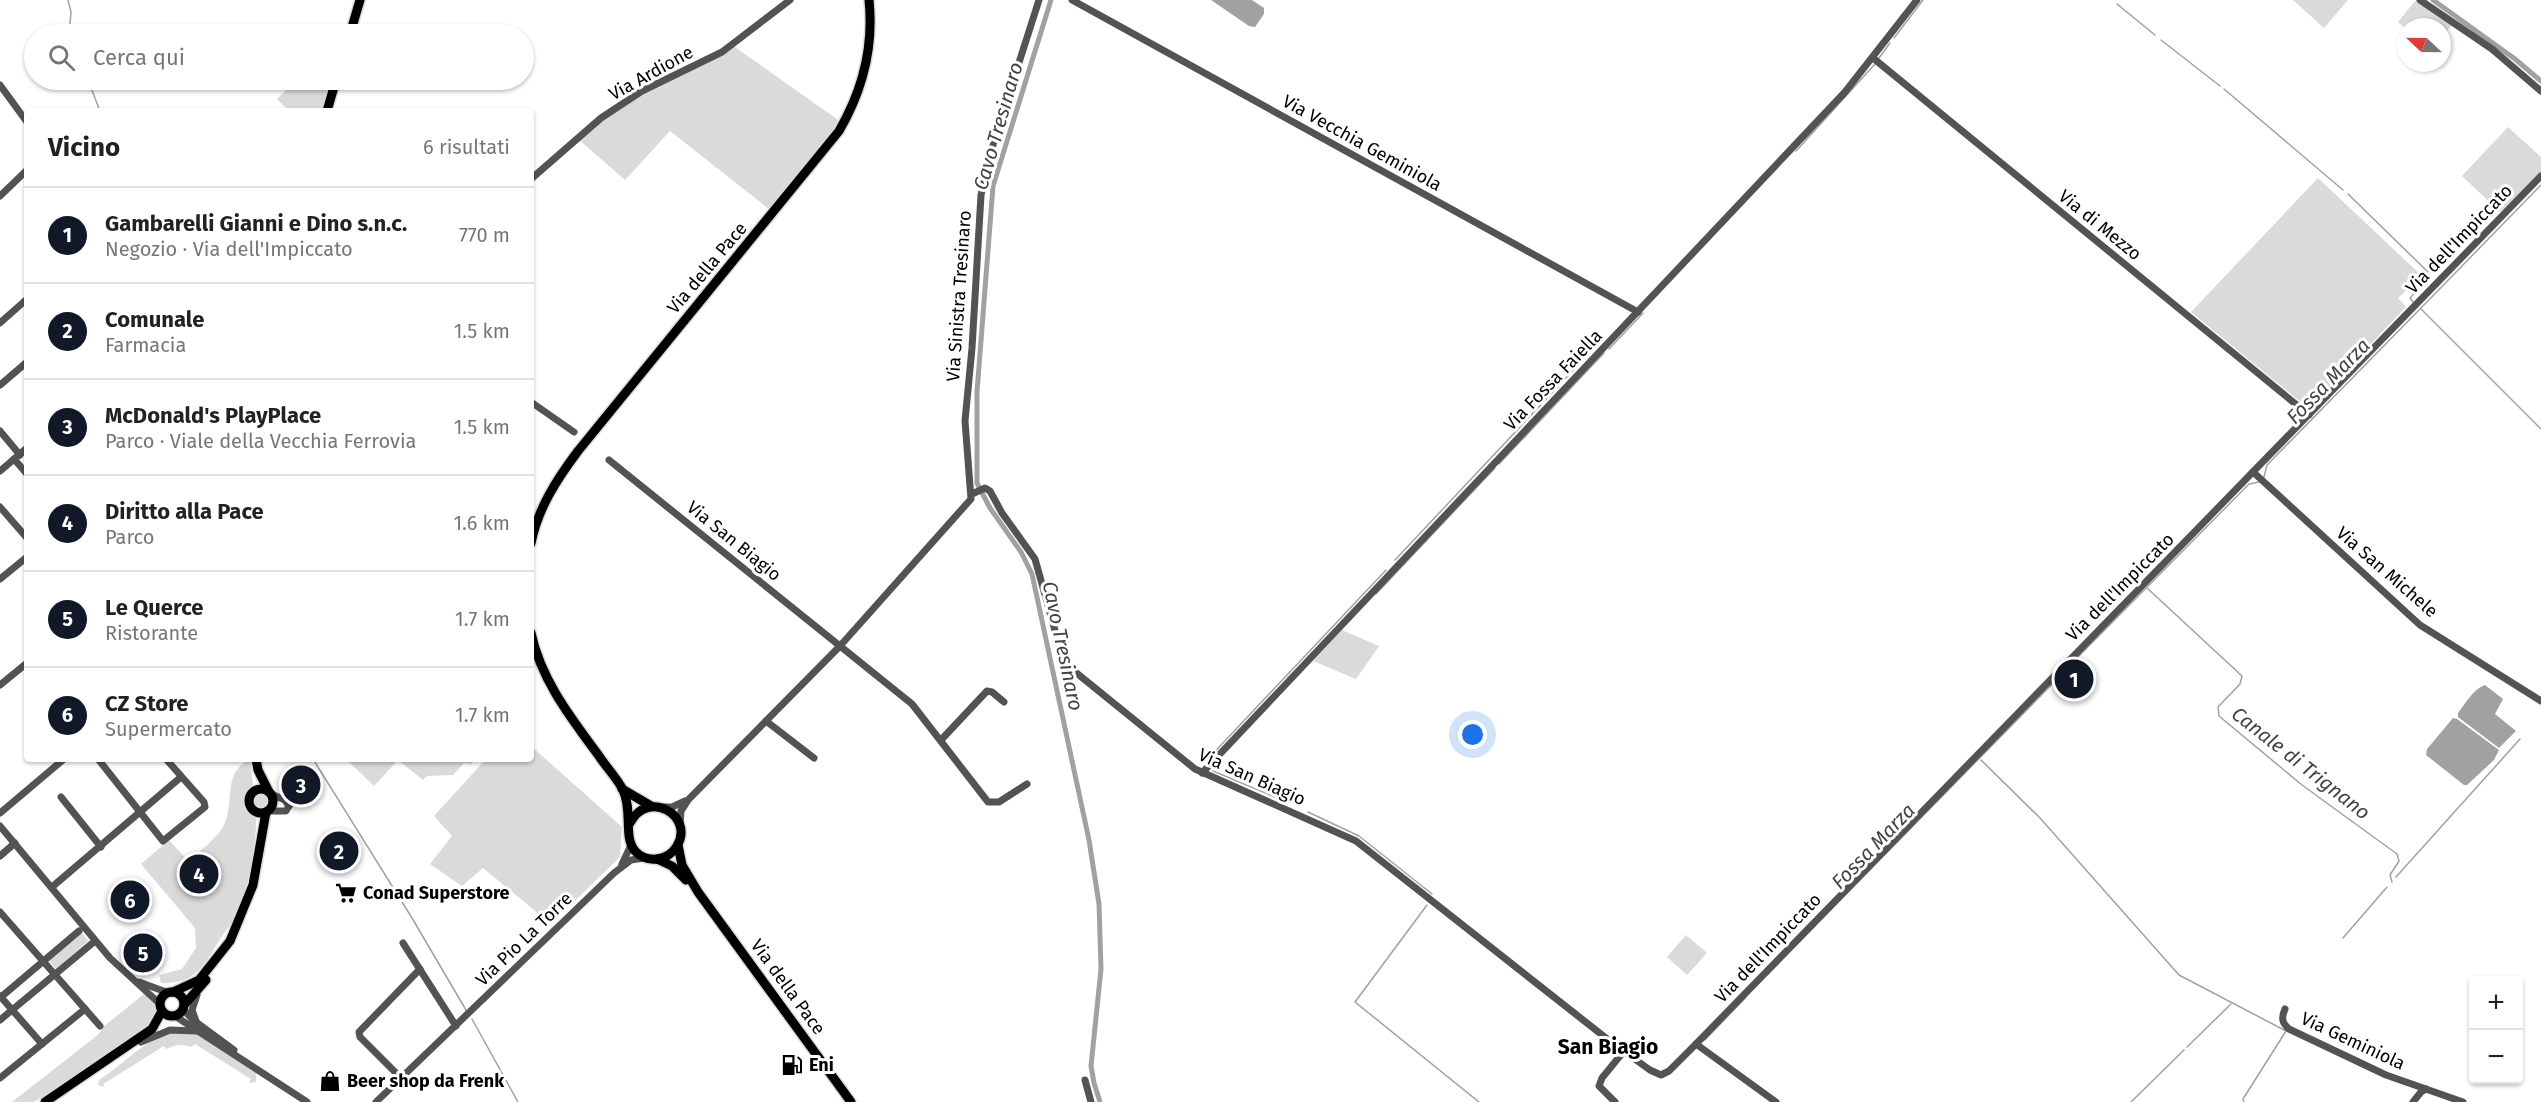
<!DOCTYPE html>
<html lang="it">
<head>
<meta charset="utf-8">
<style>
  body { margin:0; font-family:"Fira Sans",sans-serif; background:#f2f2f2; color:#222 }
  .controls { position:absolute; right:18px; bottom:18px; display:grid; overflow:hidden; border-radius:6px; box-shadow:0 2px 4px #0004 }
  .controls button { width:54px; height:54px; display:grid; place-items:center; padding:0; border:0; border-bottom:2px solid #e0e0e0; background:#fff; color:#222; font:30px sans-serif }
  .compass { position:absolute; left:2397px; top:18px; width:54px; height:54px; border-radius:50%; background:#fff; box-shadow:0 2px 4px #0004; rotate:292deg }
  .you { position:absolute; left:1473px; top:735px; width:21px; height:21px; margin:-15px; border:4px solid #fff; border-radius:50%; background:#1a73e8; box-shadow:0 0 0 9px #1a73e833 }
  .badge { display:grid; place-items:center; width:39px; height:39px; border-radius:50%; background:#111827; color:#fff; font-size:20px; font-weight:700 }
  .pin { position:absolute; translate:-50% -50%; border:3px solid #fff; box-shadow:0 2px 6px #0006 }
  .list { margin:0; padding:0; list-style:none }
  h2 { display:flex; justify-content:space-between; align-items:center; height:78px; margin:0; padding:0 24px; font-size:26px }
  h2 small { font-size:20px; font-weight:400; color:#767676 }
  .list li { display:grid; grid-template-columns:39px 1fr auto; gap:18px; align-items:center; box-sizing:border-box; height:96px; padding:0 24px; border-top:2px solid #e0e0e0 }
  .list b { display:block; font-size:22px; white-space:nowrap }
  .list p { margin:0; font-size:20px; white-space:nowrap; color:#767676 }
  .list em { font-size:20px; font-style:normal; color:#767676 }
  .icon { flex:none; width:33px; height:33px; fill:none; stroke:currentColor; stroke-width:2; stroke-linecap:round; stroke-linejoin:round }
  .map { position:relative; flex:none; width:2541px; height:1102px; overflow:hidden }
  .search { position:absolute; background:#fff; box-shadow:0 2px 4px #0004; left:24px; top:24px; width:510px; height:66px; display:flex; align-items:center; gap:15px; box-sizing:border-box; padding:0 21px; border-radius:33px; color:#767676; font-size:22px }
  .panel { position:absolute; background:#fff; box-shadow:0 2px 4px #0004; left:24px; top:108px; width:510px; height:654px; border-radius:6px }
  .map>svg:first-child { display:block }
</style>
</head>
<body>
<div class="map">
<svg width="2541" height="1102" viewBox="0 0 2541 1102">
  <rect width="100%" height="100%" fill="#fff"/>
  <g fill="#dadada">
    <path d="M2293 0H2348L2324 28Z"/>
    <path d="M2415 1 2452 25 2442 37V27H2406V29L2398 22Z"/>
    <path d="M732 45 841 122 774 213 670 131 625 180 578 139 611 110Z"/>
    <path d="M297 80H307L315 88 318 80 331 81 323 111H289L277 99Z"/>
    <path d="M2508 127 2541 157V172L2500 212 2462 176Z"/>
    <path d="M2318 178 2422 276 2398 298 2406 307 2309 409 2191 312Z"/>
    <path d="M1342 630 1379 646 1356 679 1313 661Z"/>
    <path d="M531 746 622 827 620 857 551 924 483 868 462 886 430 864 452 836 434 816 486 759H531Z"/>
    <path d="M250 759 254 793H265L270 802 265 810 257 811C255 843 253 875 241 906 237 918 226 929 219 941 203 967 195 984 161 983L159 975 182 969 196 948 195 928 141 864 169 840 189 862C199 851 216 839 223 827 236 803 221 773 250 759Z"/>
    <path d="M346 759H471L473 762 471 764 464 763 453 775 427 776 423 780 398 760 374 786Z"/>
    <path d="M82 933 88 941 56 969 49 961Z"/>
    <path d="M1686 935 1707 953 1687 975 1667 957Z"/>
    <path d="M144 994 154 1000 157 1013 152 1025 34 1102H12L99 1034 103 1027Z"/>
    <path d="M184 1031 198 1034 256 1073V1082L249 1083 251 1079 195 1044 192 1047C182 1044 176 1044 166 1049L164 1046 103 1084 105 1087 98 1085 99 1080C128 1062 148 1033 184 1031Z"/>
  </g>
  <g fill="#a1a1a1">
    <path d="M1211 0H1252L1264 8V14L1255 27 1249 26Z"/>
    <path d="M2485 685 2503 699 2495 714 2516 731 2499 748 2458 717V713C2465 704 2474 688 2485 685Z"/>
    <path d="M2453 718 2457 719 2499 750 2494 760 2467 785H2464L2426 755 2427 749Z"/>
  </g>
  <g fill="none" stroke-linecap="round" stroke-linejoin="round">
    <g stroke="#a1a1a1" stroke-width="1.5">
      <path d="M68 0 71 12 69 34"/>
      <path d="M2117 4 2155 35"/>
      <path d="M1894 38 1923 0"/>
      <path d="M2161 40 2220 86"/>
      <path d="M1879 58 1890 43"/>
      <path d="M88 80 100 111"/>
      <path d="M2224 89 2343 190"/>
      <path d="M1796 151 1875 64"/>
      <path d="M2348 194 2428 272"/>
      <path d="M2413 302 2410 298 2428 278"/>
      <path d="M2421 308 2541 185"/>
      <path d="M2421 309 2541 429"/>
      <path d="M1609 349 1643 313"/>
      <path d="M1499 464 1604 353"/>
      <path d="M2264 477 2267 465 2420 309"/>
      <path d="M1395 560 1581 362"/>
      <path d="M2147 588 2242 676 2240 684 2218 707 2219 716 2302 785 2397 854 2399 861 2390 875 2392 882"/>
      <path d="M1376 594 1495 468"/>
      <path d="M2072 663 2249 484 2259 482"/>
      <path d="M313 759 412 918 466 1010"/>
      <path d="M1981 760 2040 818 2179 975 2286 1031 2243 1099 2244 1102"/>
      <path d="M1206 761 1386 570"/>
      <path d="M1213 771 1275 797"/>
      <path d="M1308 812 1359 836 1432 894"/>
      <path d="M2396 877 2520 739"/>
      <path d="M1427 905 1355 1002 1479 1102"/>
      <path d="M2343 938 2387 887"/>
      <path d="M1768 974 2063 673"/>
      <path d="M472 1019 518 1102"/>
      <path d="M1705 1040 1746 997"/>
      <path d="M2187 1047 2231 1004"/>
      <path d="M2131 1102 2184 1050"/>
    </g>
    <g stroke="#a1a1a1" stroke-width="5">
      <path d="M1051 0 993 186 977 392V483L990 508 1021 552 1032 574 1089 840 1099 904 1101 969 1091 1066 1094 1083 1100 1102"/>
      <path d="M2433 0 2515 59 2541 81"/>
    </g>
    <defs>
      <g id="major">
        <path d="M350 34 360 0"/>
        <path d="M327 111 336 80"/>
        <path d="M531 543C538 508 557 479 578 451L839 131C863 90 874 48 869 0"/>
        <path d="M531 633C541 680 571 718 599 756 606 767 617 778 623 790 633 811 623 837 635 851 647 864 668 861 677 846 695 816 648 788 630 823"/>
        <path d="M256 759 258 770 269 792"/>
        <circle cx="261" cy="801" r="12"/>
        <path d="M622 789 651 806"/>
        <path d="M678 845 682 865 698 892 851 1102"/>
        <path d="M657 859 672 866 686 880"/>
        <circle cx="172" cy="1004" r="12"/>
        <path d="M173 992 199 980 230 941 253 885 266 812"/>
        <path d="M184 1005 206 980"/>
        <path d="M45 1102 152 1029 162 1011"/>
      </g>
    </defs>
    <use href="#major" stroke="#dbdbdb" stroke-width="12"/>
    <g stroke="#535353" stroke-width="7">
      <path d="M1072 0 1638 312"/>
      <path d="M2420 0 2492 49 2541 91"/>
      <path d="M1873 58 2309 415"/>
      <path d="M0 85 27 122"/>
      <path d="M531 179 601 118 642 91 722 52 790 0"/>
      <path d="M0 196 27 170"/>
      <path d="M0 323 27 299"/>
      <path d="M0 385 27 362"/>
      <path d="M531 402 574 432"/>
      <path d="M0 431 20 455"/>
      <path d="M14 459 27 474"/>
      <path d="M609 460 840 646 971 499 965 421 972 348 981 195 994 141 1039 0"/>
      <path d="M0 471 27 448"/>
      <path d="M2253 472 2420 625 2541 701"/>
      <path d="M972 494 985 488 990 491 1002 513 1035 559 1061 652 1074 671 1195 769 1356 841 1611 1042 1650 1070 1661 1075 1669 1071 1696 1044 2541 176"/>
      <path d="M0 507 27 538"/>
      <path d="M0 579 27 557"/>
      <path d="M0 685 27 663"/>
      <path d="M766 721 814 758"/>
      <path d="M941 740 987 691 992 692 1004 702"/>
      <path d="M98 759 163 841 205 807 204 802 166 759"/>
      <path d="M1202 773 1845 92 1917 0"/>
      <path d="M61 797 101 847"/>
      <path d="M285 800 306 787 309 782 314 784 313 789 294 800 289 806"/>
      <path d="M663 807H672L685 801"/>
      <path d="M268 811H286L289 806 285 800 271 794"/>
      <path d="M0 813 64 759"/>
      <path d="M680 825 681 811 688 800 840 646 912 704 988 802H999L1027 784"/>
      <path d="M0 826 110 958 160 1004"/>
      <path d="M0 856 15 843"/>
      <path d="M622 864 631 845"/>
      <path d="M52 887 181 777"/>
      <path d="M0 912 100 1026"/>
      <path d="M403 943 456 1026"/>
      <path d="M139 982 169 993"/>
      <path d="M0 996 42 1044"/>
      <path d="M1 997 79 931"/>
      <path d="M183 1009 192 1019 234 1050"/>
      <path d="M2285 1009C2281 1018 2282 1023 2289 1029L2386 1075 2463 1102"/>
      <path d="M175 1016 307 1102"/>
      <path d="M0 1020 95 941"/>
      <path d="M196 1021 192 1010 197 995"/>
      <path d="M141 1042 170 1030 196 1031"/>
      <path d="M1696 1044 1776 1102"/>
      <path d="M0 1078 85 1009"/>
      <path d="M401 1078 360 1037 359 1032 420 969"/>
      <path d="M1085 1080 1091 1102"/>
      <path d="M376 1102 614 873 631 860 644 858"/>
      <path d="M1615 1102 1599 1086 1602 1078 1624 1051"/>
      <path d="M2413 1102 2421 1092 2426 1089"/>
    </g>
    <use href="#major" stroke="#000" stroke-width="9"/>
  </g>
  <defs>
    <symbol id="supermarket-bare" viewBox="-9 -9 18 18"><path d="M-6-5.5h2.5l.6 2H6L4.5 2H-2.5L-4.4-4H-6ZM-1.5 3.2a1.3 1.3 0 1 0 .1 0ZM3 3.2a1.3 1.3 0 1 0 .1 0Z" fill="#000" stroke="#fff" stroke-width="2.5" paint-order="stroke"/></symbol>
    <symbol id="fuel-bare" viewBox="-9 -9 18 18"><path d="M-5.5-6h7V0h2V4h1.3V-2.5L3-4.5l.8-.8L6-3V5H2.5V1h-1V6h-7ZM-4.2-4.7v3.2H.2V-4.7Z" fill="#000" stroke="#fff" stroke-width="2.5" paint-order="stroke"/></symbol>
    <symbol id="shop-bare" viewBox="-9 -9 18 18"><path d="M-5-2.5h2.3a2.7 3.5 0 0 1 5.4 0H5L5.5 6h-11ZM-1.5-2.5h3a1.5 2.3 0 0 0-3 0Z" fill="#000" stroke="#fff" stroke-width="2.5" paint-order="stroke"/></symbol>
  </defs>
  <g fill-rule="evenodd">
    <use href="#supermarket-bare" x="331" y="878" width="30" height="30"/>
    <use href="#fuel-bare" x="777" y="1050" width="30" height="30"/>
    <use href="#shop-bare" x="315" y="1066" width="30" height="30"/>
  </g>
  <g text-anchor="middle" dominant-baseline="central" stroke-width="6" stroke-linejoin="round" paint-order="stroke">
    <g font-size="18" fill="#000" stroke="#fff">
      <text transform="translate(651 73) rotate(-29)">Via Ardione</text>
      <text transform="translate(1362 143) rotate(29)">Via Vecchia Geminiola</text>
      <text transform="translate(2100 225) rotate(39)">Via di Mezzo</text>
      <text transform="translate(2459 239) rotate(-46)">Via dell'Impiccato</text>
      <text transform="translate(707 268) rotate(-50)">Via della Pace</text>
      <text transform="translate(959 296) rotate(-86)">Via Sinistra Tresinaro</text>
      <text transform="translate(1553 380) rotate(-46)">Via Fossa Faiella</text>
      <text transform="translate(734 541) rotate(39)">Via San Biagio</text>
      <text transform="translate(2387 572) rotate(41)">Via San Michele</text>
      <text transform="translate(2120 587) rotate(-45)">Via dell'Impiccato</text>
      <text transform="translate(1252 777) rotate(24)">Via San Biagio</text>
      <text transform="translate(524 939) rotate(-44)">Via Pio La Torre</text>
      <text transform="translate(1768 948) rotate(-46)">Via dell'Impiccato</text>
      <text transform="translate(788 987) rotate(54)">Via della Pace</text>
      <text transform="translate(2353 1041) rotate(25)">Via Geminiola</text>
    </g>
    <g font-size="18" font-weight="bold" fill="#000" stroke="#fff" text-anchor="start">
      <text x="363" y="893">Conad Superstore</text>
      <text x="809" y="1065">Eni</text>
      <text x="347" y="1081">Beer shop da Frenk</text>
    </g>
    <g font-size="20" font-style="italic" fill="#424242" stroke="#fff">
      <text transform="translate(998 126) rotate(-74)">Cavo Tresinaro</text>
      <text transform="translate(2328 381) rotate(-46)">Fossa Marza</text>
      <text transform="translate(1063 646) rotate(78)">Cavo Tresinaro</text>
      <text transform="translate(2301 763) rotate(38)">Canale di Trignano</text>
      <text transform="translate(1873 846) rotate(-46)">Fossa Marza</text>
    </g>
    <g font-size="21" font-weight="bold" fill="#000" stroke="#fff">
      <text x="1608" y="1047">San Biagio</text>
    </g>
  </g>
</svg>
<div class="controls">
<button>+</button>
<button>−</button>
</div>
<svg class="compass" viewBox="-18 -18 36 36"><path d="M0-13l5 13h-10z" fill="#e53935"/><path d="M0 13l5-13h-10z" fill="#767676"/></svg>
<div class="you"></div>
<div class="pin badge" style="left:2074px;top:679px">1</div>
<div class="pin badge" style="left:339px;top:851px">2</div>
<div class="pin badge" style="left:301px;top:785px">3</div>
<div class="pin badge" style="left:199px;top:874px">4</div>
<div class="pin badge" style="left:143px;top:953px">5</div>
<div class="pin badge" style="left:130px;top:900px">6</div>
<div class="search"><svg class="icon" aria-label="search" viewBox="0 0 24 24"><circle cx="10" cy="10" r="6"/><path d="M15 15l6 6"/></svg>Cerca qui</div>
<section class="panel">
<h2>Vicino<small>6 risultati</small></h2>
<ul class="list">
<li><span class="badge">1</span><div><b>Gambarelli Gianni e Dino s.n.c.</b><p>Negozio · Via dell'Impiccato</p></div><em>770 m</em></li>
<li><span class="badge">2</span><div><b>Comunale</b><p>Farmacia</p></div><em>1.5 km</em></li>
<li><span class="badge">3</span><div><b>McDonald's PlayPlace</b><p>Parco · Viale della Vecchia Ferrovia</p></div><em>1.5 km</em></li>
<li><span class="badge">4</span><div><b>Diritto alla Pace</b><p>Parco</p></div><em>1.6 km</em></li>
<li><span class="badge">5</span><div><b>Le Querce</b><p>Ristorante</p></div><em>1.7 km</em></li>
<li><span class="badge">6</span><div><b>CZ Store</b><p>Supermercato</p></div><em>1.7 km</em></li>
</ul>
</section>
</div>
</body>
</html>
